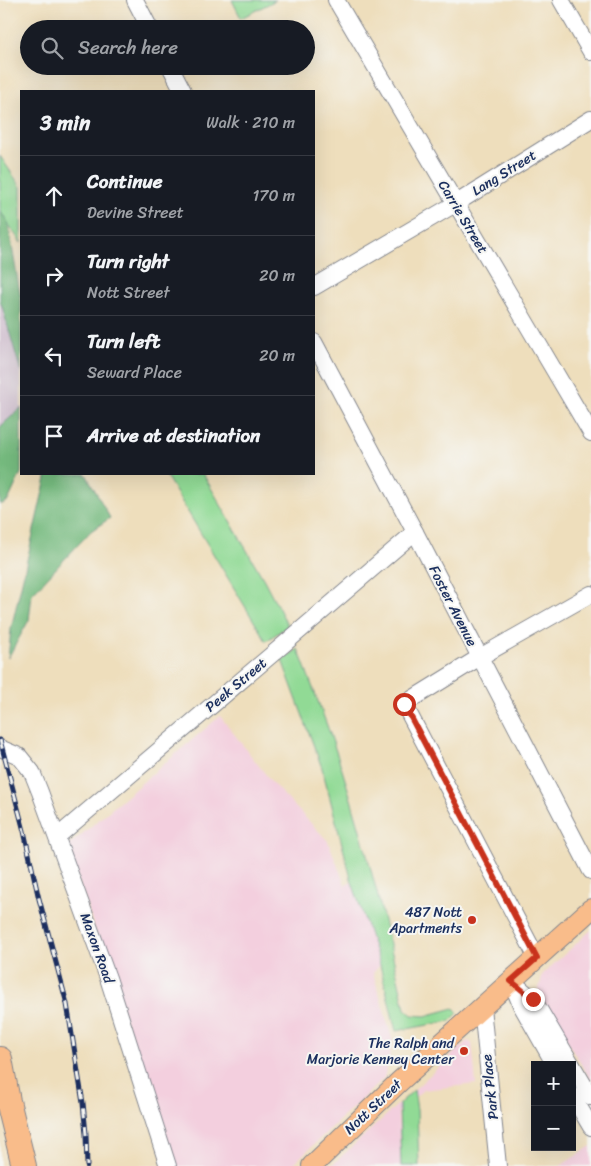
<!DOCTYPE html>
<html lang="en">
<head>
<meta charset="utf-8">
<style>
  body { margin:0; font-family:Sriracha,sans-serif; background:#20242c; color:#f1f3f6 }
  .controls { position:absolute; right:15px; bottom:15px; display:grid; overflow:hidden; border-radius:0px; box-shadow:0 5px 20px #0002 }
  .controls button { width:45px; height:45px; display:grid; place-items:center; padding:0; border:0; border-bottom:1px solid #363941; background:#171b24; color:#f1f3f6; font:25px sans-serif }
  .stop { position:absolute; width:15px; height:15px; margin:-11px; border:4px solid #c8321e; border-radius:50%; background:#fff }
  .stop.end { background:#c8321e; border-color:#fff; box-shadow:0 1px 5px #0008 }
  .list { margin:0; padding:0; list-style:none }
  h2 { display:flex; justify-content:space-between; align-items:center; height:65px; margin:0; padding:0 20px; font-size:21px }
  h2 small { font-size:16px; font-weight:400; color:#9ea1a6 }
  .list li { display:grid; grid-template-columns:32px 1fr auto; gap:15px; align-items:center; box-sizing:border-box; height:80px; padding:0 20px; border-top:1px solid #363941 }
  .list b { display:block; font-size:19px; white-space:nowrap }
  .list p { margin:0; font-size:16px; white-space:nowrap; color:#9ea1a6 }
  .list em { font-size:16px; font-style:normal; color:#9ea1a6 }
  .icon { flex:none; width:28px; height:28px; fill:none; stroke:currentColor; stroke-width:2; stroke-linecap:round; stroke-linejoin:round }
  .map { position:relative; flex:none; width:591px; height:1166px; overflow:hidden }
  .search { position:absolute; background:#171b24; box-shadow:0 5px 20px #0002; left:20px; top:20px; width:295px; height:55px; display:flex; align-items:center; gap:12px; box-sizing:border-box; padding:0 18px; border-radius:28px; color:#9ea1a6; font-size:19px }
  .panel { position:absolute; background:#171b24; box-shadow:0 5px 20px #0002; left:20px; top:90px; width:295px; height:385px; border-radius:0px }
  .map>svg:first-child { display:block }
</style>
</head>
<body>
<div class="map">
<svg width="591" height="1166" viewBox="0 0 591 1166">
  <rect width="100%" height="100%" fill="#f6f6f2"/>
  <filter id="ink" filterUnits="userSpaceOnUse"><feTurbulence type="fractalNoise" baseFrequency=".02" numOctaves="2"/><feDisplacementMap in="SourceGraphic" scale="10" xChannelSelector="R" yChannelSelector="G"/><feConvolveMatrix kernelMatrix="1 2 1 2 8 2 1 2 1" color-interpolation-filters="sRGB"/></filter>
  <filter id="wash" filterUnits="userSpaceOnUse"><feTurbulence type="fractalNoise" baseFrequency=".0096" numOctaves="4" result="noise"/><feDisplacementMap in="SourceGraphic" scale="20" xChannelSelector="R" yChannelSelector="G"/><feGaussianBlur stdDeviation="1.12" result="paint"/><feColorMatrix in="noise" values="0 0 0 0 0 0 0 0 0 0 0 0 0 0 0 0 0 1.4 0 .05"/><feComposite in="paint" operator="in"/></filter>
  <g filter="url(#wash)">
    <rect width="100%" height="100%" fill="#eedebc"/>
    <g fill="#f3cfde">
      <path d="M220 716 274 785 328 841 345 885 352 882 380 965 373 973 393 1042 384 1078 291 1166H175L67 847Z"/>
      <path d="M591 930V1081L538 992 543 974Z"/>
      <path d="M467 1041 472 1043 476 1084 423 1090 398 1112 401 1166H331Z"/>
      <path d="M591 1146V1166H560Z"/>
    </g>
    <path fill="#cfbdce" d="M0 299 21 372V408L0 427Z"/>
    <g fill="#91da95" stroke="#56847a">
      <path d="M232 0H276L241 18Z"/>
      <path d="M0 156 21 187V243L0 211Z"/>
      <path d="M165 474H203L264 580 288 626 266 641Z"/>
      <path d="M298 649C312 686 327 723 339 760 365 842 386 925 405 1009L412 1015 425 1016 454 1008 458 1013 450 1021 396 1031 380 965 352 882 322 768 282 660Z"/>
      <path d="M414 1090 417 1110 419 1166H401L399 1104Z"/>
    </g>
    <g fill="#74ba7e" stroke="#48746e">
      <path d="M0 211 8 222 21 300V372L0 299Z"/>
      <path d="M21 408V473L8 501 0 505V427Z"/>
      <path d="M47 474H86L110 518 91 531 32 594 29 620 8 658 11 629Z"/>
    </g>
  </g>
  <g filter="url(#ink)">
    <g fill="none" stroke-linecap="round" stroke-linejoin="round">
      <defs>
        <g id="minor">
          <path d="M135 0 150 29"/>
          <path d="M336 0 591 433"/>
          <path d="M561 0 591 52"/>
          <path d="M170 66 183 91"/>
          <path d="M314 287 455 204 591 119"/>
          <path d="M314 342 415 532 591 871"/>
          <path d="M0 748 19 756 32 772 40 792 108 978 168 1166"/>
          <path d="M57 837 283 645 415 532"/>
          <path d="M537 958 404 704 480 657 591 594"/>
          <path d="M511 981 533 999 572 1065"/>
          <path d="M512 983 521 1005 555 1065"/>
          <path d="M482 1007 498 1166"/>
          <path d="M572 1065 591 1097"/>
          <path d="M572 1095 591 1127"/>
        </g>
        <path id="major" d="M312 1166 399 1082 591 909"/>
        <path id="highway" d="M0 1059 8 1101 24 1166"/>
      </defs>
      <use href="#minor" stroke="#84868d" stroke-width="18"/>
      <use href="#major" stroke="#84868d" stroke-width="22"/>
      <use href="#highway" stroke="#84868d" stroke-width="26"/>
      <use href="#minor" stroke="#fff" stroke-width="16"/>
      <use href="#major" stroke="#f9bc8a" stroke-width="20"/>
      <use href="#highway" stroke="#f9bc8a" stroke-width="24"/>
      <defs>
        <path id="rail" d="M0 740 24 831 38 895 67 1004 83 1103 86 1134 87 1166"/>
      </defs>
      <use href="#rail" stroke="#1b2f5e" stroke-width="5"/>
      <use href="#rail" stroke="#f6f6f2" stroke-width="3" stroke-dasharray="9" stroke-linecap="butt"/>
    </g>
  </g>
  <g fill="none" stroke-linecap="round" stroke-linejoin="round" filter="url(#ink)">
    <path stroke="#c8321e" stroke-width="6" d="M404 704 537 958 511 981 533 999"/>
  </g>
  <g fill="#c8321e" stroke="#f6f6f2" stroke-width="2">
    <circle cx="472" cy="920" r="5"/>
    <circle cx="464" cy="1051" r="5"/>
  </g>
  <g text-anchor="middle" dominant-baseline="central" stroke-width="4" stroke-linejoin="round" paint-order="stroke">
    <g font-size="14" fill="#1b2f5e" stroke="#f6f6f2">
      <text transform="translate(504 173) rotate(-32)">Lang Street</text>
      <text transform="translate(463 217) rotate(59)">Carrie Street</text>
      <text transform="translate(453 606) rotate(63)">Foster Avenue</text>
      <text transform="translate(236 685) rotate(-40)">Peek Street</text>
      <text transform="translate(97 948) rotate(70)">Maxon Road</text>
      <text transform="translate(490 1087) rotate(-96)">Park Place</text>
      <text transform="translate(373 1107) rotate(-43)">Nott Street</text>
    </g>
    <g font-size="14" fill="#1b2f5e" stroke="#f6f6f2" text-anchor="end">
      <text x="462" y="912">487 Nott<tspan x="462" dy="16">Apartments</tspan></text>
      <text x="454" y="1043">The Ralph and<tspan x="454" dy="16">Marjorie Kenney Center</tspan></text>
    </g>
  </g>
</svg>
<div class="controls">
<button>+</button>
<button>−</button>
</div>
<div class="stop" style="left:404px;top:704px"></div>
<div class="stop end" style="left:533px;top:999px"></div>
<div class="search"><svg class="icon" aria-label="search" viewBox="0 0 24 24"><circle cx="10" cy="10" r="6"/><path d="M15 15l6 6"/></svg>Search here</div>
<section class="panel">
<h2>3 min<small>Walk · 210 m</small></h2>
<ul class="list">
<li><svg class="icon" aria-label="ahead" viewBox="0 0 24 24"><path d="M12 20V5M6 11l6-6 6 6"/></svg><div><b>Continue</b><p>Devine Street</p></div><em>170 m</em></li>
<li><svg class="icon" aria-label="right" viewBox="0 0 24 24"><path d="M7 20v-9h11M14 6l5 5-5 5"/></svg><div><b>Turn right</b><p>Nott Street</p></div><em>20 m</em></li>
<li><svg class="icon" aria-label="left" viewBox="0 0 24 24"><path d="M17 20v-9H6M10 6l-5 5 5 5"/></svg><div><b>Turn left</b><p>Seward Place</p></div><em>20 m</em></li>
<li><svg class="icon" aria-label="arrive" viewBox="0 0 24 24"><path d="M6 21V4h12l-3 4 3 4H6"/></svg><div><b>Arrive at destination</b></div></li>
</ul>
</section>
</div>
</body>
</html>
